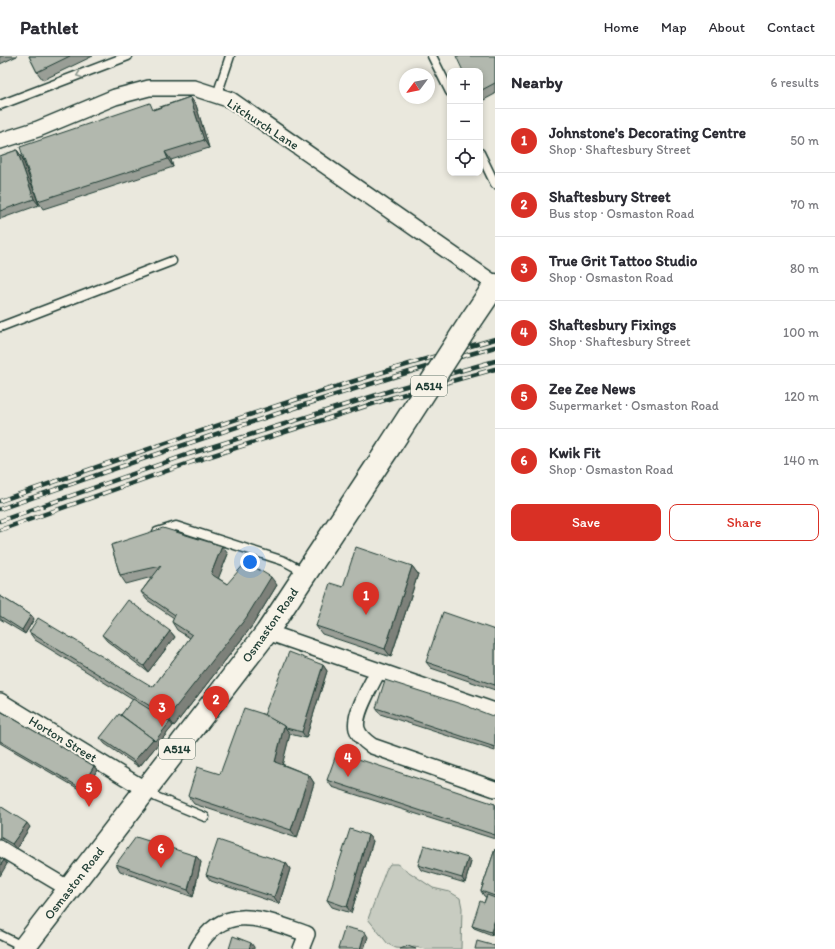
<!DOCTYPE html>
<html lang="en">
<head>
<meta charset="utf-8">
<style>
  body { margin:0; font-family:Itim,sans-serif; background:#f2f2f3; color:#2b2b33 }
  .controls { position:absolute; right:12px; top:12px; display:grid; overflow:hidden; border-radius:8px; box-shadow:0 2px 6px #0003 }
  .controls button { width:36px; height:36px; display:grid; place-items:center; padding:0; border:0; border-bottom:1px solid #e1e1e2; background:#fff; color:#2b2b33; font:20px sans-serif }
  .compass { position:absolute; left:399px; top:12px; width:36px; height:36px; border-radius:50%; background:#fff; box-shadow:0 2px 6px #0003; rotate:238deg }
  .you { position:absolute; left:250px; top:506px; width:14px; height:14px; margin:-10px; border:3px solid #fff; border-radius:50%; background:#1a73e8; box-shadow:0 0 0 6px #1a73e833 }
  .badge { display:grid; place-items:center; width:26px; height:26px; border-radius:50%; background:#d93025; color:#fff; font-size:13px; font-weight:700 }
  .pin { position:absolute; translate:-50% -33px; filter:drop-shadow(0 1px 2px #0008) }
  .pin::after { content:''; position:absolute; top:21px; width:14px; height:12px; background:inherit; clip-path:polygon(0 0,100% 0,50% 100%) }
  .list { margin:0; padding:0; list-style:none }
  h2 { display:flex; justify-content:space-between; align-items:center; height:52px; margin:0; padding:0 16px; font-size:17px }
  h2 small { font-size:13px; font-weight:400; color:#7c7c81 }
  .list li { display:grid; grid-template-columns:26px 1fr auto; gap:12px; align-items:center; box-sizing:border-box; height:64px; padding:0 16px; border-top:1px solid #e1e1e2 }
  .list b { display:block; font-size:15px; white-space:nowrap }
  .list p { margin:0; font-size:13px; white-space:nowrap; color:#7c7c81 }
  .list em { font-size:13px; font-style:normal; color:#7c7c81 }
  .actions { display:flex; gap:8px; padding:12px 16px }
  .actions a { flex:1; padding:9px 0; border:1px solid #d93025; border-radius:8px; text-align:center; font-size:14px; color:#d93025 }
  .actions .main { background:#d93025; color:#fff }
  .icon { flex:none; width:22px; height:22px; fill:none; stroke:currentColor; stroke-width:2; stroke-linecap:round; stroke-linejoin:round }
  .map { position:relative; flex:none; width:495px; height:893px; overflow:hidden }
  header { display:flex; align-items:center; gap:24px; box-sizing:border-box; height:56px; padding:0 20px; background:#fff; border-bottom:1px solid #e1e1e2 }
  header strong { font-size:19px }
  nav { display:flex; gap:22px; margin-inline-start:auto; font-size:14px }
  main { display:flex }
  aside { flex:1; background:#fff }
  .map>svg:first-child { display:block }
</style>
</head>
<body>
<header>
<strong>Pathlet</strong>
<nav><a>Home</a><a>Map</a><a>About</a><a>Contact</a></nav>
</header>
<main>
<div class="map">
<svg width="495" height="893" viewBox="0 0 495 893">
  <rect width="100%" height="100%" fill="#eae8dd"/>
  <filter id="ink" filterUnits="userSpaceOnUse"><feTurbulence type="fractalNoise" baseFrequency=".025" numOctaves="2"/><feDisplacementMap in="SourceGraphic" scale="8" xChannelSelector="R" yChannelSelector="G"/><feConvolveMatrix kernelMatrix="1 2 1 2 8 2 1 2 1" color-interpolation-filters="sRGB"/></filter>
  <g filter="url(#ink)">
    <path fill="#c8ccc1" stroke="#74847a" d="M390 808H397L433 832 450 836 460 842 462 852 461 893H426L414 891 407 893 396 892 388 888 368 863 386 814Z"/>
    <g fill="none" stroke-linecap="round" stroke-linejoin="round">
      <defs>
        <g id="service">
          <path d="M432 0 450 36"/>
          <path d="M217 39 230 0"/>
          <path d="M0 49 128 0"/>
          <path d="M480 97 495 128"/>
          <path d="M0 271 172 205"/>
          <path d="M157 476 176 470 284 505 306 517"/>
          <path d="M147 735 156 741 205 761"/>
          <path d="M0 879 24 891"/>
        </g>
        <g id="minor">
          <path d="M0 85 38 73 115 41 149 32H194L231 44 495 228"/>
          <path d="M267 576 495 655"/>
          <path d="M378 615C371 630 353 658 357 673 359 680 366 686 372 690L495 733"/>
          <path d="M0 645 146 734"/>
          <path d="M0 792 69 833"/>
          <path d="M197 893C223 844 266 864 307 878L301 893"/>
        </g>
        <g id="primary">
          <path d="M470 266 495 229"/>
          <path d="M23 893 267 576 388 393"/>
        </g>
      </defs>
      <use href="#service" stroke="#1f3d34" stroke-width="11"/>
      <use href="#minor" stroke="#1f3d34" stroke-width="18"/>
      <use href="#primary" stroke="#1f3d34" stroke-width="25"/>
      <use href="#service" stroke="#f7f3e8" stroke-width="8"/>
      <use href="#minor" stroke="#f7f3e8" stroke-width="15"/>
      <use href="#primary" stroke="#f7f3e8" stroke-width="22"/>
      <defs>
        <g id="rail">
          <path d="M0 445C164 387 328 330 495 283"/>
          <path d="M0 453C164 395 328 338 495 291"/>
          <path d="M0 465 189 398 399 332 495 305"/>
          <path d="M0 474 192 406 391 342 495 313"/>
        </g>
      </defs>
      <use href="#rail" stroke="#1f3d34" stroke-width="4.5"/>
      <use href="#rail" stroke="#f7f3e8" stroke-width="3" stroke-dasharray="9" stroke-linecap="butt"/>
      <defs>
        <path id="primary-bridge" d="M388 393 470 266"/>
      </defs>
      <use href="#primary-bridge" stroke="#1f3d34" stroke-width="25" stroke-linecap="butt"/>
      <use href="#primary-bridge" stroke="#f7f3e8" stroke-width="22"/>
    </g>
    <g fill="#999e96" stroke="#1f3d34">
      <path d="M0 0H17L0 8Z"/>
      <path d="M29 0H93L43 24 37 16Z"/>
      <path d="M495 0V38L480 46V15Z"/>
      <path d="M190 41 196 49 209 92 171 104 173 111 43 153 38 145 154 53Z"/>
      <path d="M17 94 22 101 39 149 0 163V100Z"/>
      <path d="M111 489 228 498 218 522 227 528 277 529 252 570 174 670 173 669V670L139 711 105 688 100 682 121 659 133 644 35 584 29 576 153 631 190 582 177 574 172 566 174 562 147 544 141 536 152 521 126 528 120 519Z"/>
      <path d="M412 510 418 518 391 601 322 578 316 570 343 531Z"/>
      <path d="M0 540 31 559 34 563 25 578 0 563Z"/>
      <path d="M495 574V634L431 612 426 606Z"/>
      <path d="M170 575 175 581 148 616 107 585 102 579Z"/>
      <path d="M323 609 327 615 306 682 290 678 282 708 309 719 314 727 297 782 194 748 188 740 220 718Z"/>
      <path d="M376 652 495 661V695L380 658Z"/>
      <path d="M0 655 94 710 97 714 84 736 0 687Z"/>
      <path d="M327 724 495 748V783L332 731Z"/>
      <path d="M0 750 30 771 16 793 0 783Z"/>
      <path d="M368 779 373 785 351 857 332 851 327 844Z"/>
      <path d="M495 793V870L492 879 474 872 472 870 484 847 486 841 484 840 481 835Z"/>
      <path d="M196 800 201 806 193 841 120 815 116 808Z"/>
      <path d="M468 802 471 806 465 827 421 814 418 809Z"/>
      <path d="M286 807 290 813 279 848 211 825 206 819Z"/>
    </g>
    <g fill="#7d817a" stroke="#1f3d34">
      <path d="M190 41 196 49 209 92 204 84Z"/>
      <path d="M17 94 22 101 39 149 34 143Z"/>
      <path d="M165 96 171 104 173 111 168 103Z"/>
      <path d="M222 490 228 498 217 526 211 518Z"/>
      <path d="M412 510 418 518 391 601 385 593Z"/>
      <path d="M271 521 277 529 252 570 174 670 168 661Z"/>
      <path d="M31 559 34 563 25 578 22 574Z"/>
      <path d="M170 575 175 581 148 616 144 610Z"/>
      <path d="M323 609 327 615 306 682 302 676Z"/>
      <path d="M170 666 173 670 139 711 134 705 153 683Z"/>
      <path d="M284 670 290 678 281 714 275 706Z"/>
      <path d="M94 710 97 714 84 736 81 732Z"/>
      <path d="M309 719 314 727 297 782 291 774Z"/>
      <path d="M27 767 30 771 16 793 12 788Z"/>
      <path d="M368 779 373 785 351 857 347 851Z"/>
      <path d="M196 800 201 806 193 841 188 834Z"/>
      <path d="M468 802 471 806 465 827 462 822Z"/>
      <path d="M4 804 7 808 0 820V810Z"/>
      <path d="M286 807 290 813 279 848 274 841Z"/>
      <path d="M495 863V870L492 879 491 876Z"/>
      <path d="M365 876 368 881 364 893H360Z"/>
      <path d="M251 887 254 891V893H249Z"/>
    </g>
    <g fill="#b2b8ae" stroke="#1f3d34">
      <path d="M29 0H70L37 16Z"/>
      <path d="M456 0H495V27L480 35V15H463Z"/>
      <path d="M190 41 204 84 165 96 168 103 38 145 20 91 150 47 153 54Z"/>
      <path d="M17 94 34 143 0 155V100Z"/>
      <path d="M163 472 222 490 211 518 227 528 246 506 271 521 246 562 168 661 29 576 38 562 153 631 192 579 172 566 175 559 141 536 161 510 120 519 111 489Z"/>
      <path d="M356 491 412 510 385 593 316 570 330 527 343 531Z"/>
      <path d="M0 540 31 559 22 574 0 560Z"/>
      <path d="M128 544 170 575 144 610 102 579Z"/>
      <path d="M443 556 495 574V629L426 606Z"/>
      <path d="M289 596 323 609 302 676 286 672 284 670 264 659Z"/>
      <path d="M385 624 464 649 495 661V691L376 652Z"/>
      <path d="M133 643 170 666 155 685 153 683 121 659Z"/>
      <path d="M244 652 263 658 284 670 275 706 309 719 291 774 188 740 197 711 220 718Z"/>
      <path d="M0 655 94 710 81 732 0 685Z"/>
      <path d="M119 658 153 683 134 705 100 682Z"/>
      <path d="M337 696 495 748V779L327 724Z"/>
      <path d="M0 750 27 767 12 788 0 781Z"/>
      <path d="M350 773 368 779 347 851 327 844Z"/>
      <path d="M136 781 196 800 188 834 116 808Z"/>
      <path d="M218 784 286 807 274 841 206 819Z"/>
      <path d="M424 789 468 802 462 822 418 809Z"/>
      <path d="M495 793V840L481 835Z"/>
      <path d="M0 802 4 804 0 810Z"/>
      <path d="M487 839 495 842V863L491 876 472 870 480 845 484 847Z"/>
      <path d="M345 871 365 876 360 893H338Z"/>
      <path d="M233 880 251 887 249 893H229Z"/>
      <path d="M477 885 495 890V893H475Z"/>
      <path d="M408 890 416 893H400Z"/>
    </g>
    <defs><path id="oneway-chevron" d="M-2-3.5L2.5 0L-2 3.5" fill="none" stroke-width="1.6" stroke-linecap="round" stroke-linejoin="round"/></defs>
    <use stroke="#8b988e" href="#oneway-chevron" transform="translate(79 19) rotate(160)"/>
  </g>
  <g text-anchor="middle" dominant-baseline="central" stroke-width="4" stroke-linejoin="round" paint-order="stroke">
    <g fill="#f7f3e8" stroke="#60746a" stroke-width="1">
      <rect x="411" y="320" width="36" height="20" rx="3"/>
      <rect x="159" y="683" width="36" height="20" rx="3"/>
    </g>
    <g font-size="12" font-weight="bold" fill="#1f3d34">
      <text x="429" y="330">A514</text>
      <text x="177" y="693">A514</text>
    </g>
    <g font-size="13" fill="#1f3d34" stroke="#f7f3e8">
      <text transform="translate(263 68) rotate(33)">Litchurch Lane</text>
      <text transform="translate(270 569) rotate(-55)">Osmaston Road</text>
      <text transform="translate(63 683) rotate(31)">Horton Street</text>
      <text transform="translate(74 827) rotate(-52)">Osmaston Road</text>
    </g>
  </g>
</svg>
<div class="controls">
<button>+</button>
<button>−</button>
<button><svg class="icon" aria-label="locate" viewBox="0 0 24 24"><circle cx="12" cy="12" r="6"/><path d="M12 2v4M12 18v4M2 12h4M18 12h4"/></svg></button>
</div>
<svg class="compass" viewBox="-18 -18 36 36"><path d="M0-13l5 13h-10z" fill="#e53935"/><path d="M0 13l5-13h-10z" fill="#7c7c81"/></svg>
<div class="you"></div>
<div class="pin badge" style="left:366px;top:559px">1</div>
<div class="pin badge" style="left:216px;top:663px">2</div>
<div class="pin badge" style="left:162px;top:671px">3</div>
<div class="pin badge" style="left:348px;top:721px">4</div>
<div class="pin badge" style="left:89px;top:751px">5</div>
<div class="pin badge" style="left:161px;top:812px">6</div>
</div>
<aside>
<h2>Nearby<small>6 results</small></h2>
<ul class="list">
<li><span class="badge">1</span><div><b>Johnstone's Decorating Centre</b><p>Shop · Shaftesbury Street</p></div><em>50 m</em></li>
<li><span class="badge">2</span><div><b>Shaftesbury Street</b><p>Bus stop · Osmaston Road</p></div><em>70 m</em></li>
<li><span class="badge">3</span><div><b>True Grit Tattoo Studio</b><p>Shop · Osmaston Road</p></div><em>80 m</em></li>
<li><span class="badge">4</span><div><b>Shaftesbury Fixings</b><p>Shop · Shaftesbury Street</p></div><em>100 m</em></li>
<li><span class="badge">5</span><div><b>Zee Zee News</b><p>Supermarket · Osmaston Road</p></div><em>120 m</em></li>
<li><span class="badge">6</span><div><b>Kwik Fit</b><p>Shop · Osmaston Road</p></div><em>140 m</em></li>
</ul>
<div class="actions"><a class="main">Save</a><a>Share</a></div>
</aside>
</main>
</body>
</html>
